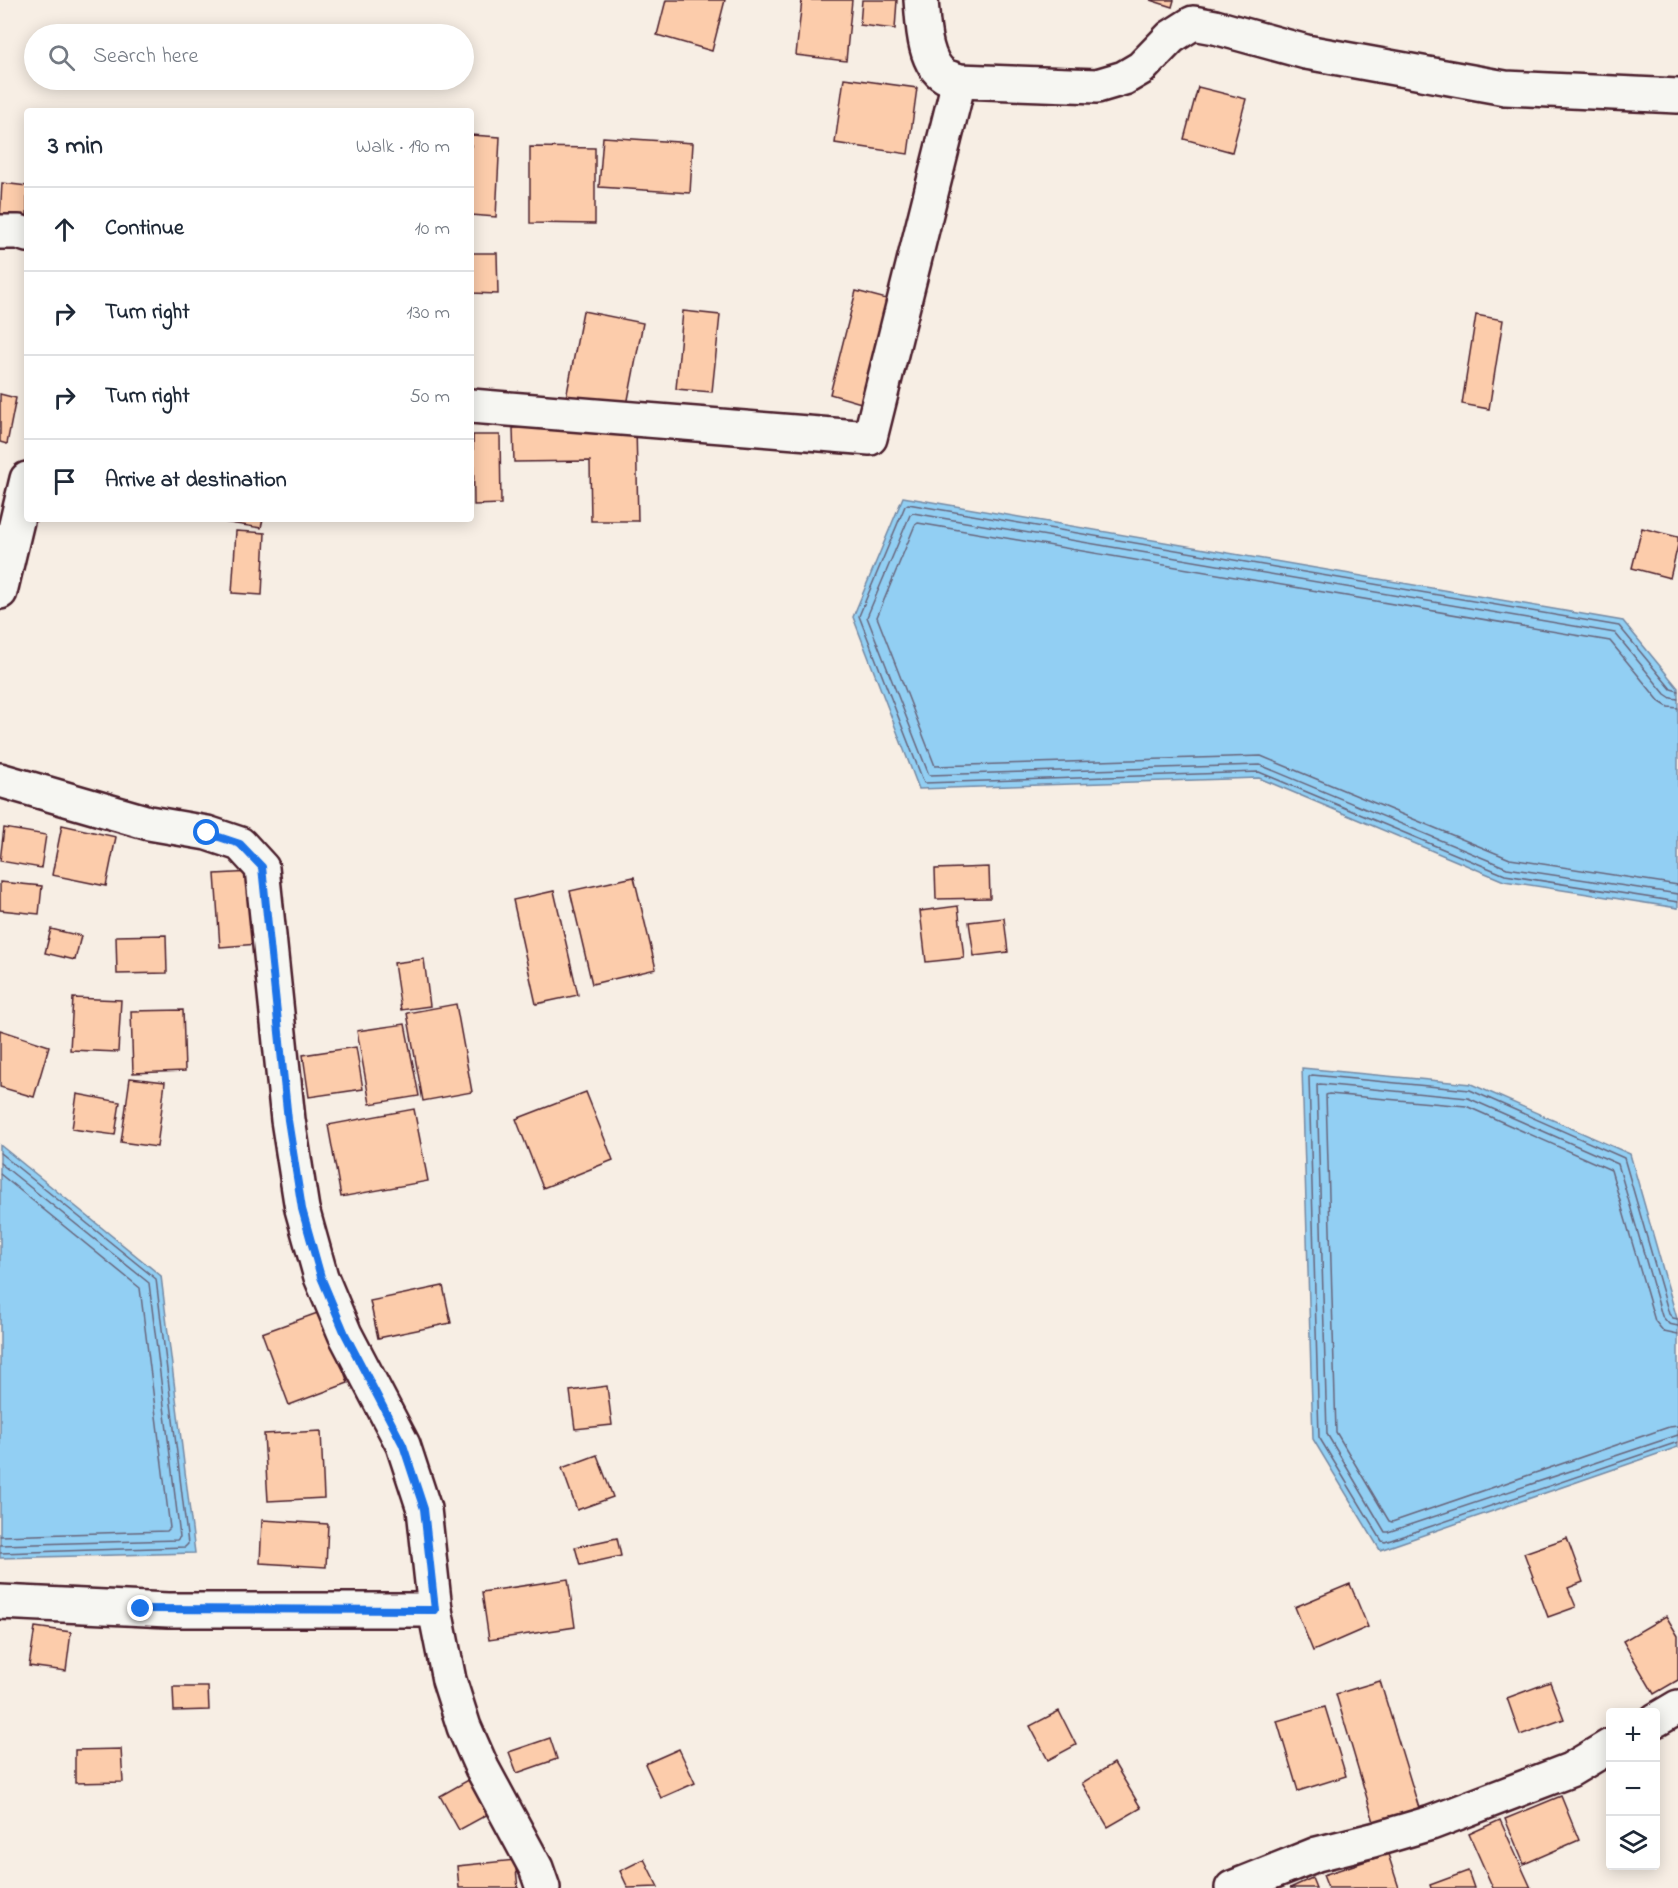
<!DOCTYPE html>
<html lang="en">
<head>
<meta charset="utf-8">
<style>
  body { margin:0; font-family:"Indie Flower",sans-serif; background:#f2f2f3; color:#1f2937 }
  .controls { position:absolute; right:18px; bottom:18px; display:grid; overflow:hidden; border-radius:6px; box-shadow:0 3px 15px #0003 }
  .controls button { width:54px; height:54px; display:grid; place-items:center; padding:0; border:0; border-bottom:2px solid #e0e1e3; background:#fff; color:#1f2937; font:30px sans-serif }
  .stop { position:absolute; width:18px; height:18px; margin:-14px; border:4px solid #1a73e8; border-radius:50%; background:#fff }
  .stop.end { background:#1a73e8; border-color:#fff; box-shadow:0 2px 6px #0008 }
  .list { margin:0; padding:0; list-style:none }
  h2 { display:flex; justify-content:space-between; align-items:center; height:78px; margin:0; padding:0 24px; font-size:26px }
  h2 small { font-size:20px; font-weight:400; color:#747a83 }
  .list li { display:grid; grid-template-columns:39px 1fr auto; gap:18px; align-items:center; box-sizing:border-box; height:84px; padding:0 24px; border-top:2px solid #e0e1e3 }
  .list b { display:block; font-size:22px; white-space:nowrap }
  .list em { font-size:20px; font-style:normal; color:#747a83 }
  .icon { flex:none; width:33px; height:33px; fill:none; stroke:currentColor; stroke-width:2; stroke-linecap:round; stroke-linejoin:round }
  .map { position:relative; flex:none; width:1678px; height:1888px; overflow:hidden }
  .search { position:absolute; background:#fff; box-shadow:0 3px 15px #0003; left:24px; top:24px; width:450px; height:66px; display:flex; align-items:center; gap:15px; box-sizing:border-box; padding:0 21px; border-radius:33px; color:#747a83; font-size:22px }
  .panel { position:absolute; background:#fff; box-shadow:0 3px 15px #0003; left:24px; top:108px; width:450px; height:414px; border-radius:6px }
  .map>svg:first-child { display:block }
</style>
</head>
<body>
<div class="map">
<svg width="1678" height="1888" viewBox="0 0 1678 1888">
  <rect width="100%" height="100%" fill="#f7eee4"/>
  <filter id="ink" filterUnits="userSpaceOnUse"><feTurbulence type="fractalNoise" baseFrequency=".0167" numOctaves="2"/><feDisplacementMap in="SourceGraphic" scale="12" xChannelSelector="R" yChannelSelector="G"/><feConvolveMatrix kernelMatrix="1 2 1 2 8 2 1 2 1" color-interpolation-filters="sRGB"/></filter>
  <g filter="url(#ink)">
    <g fill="#92cff3" stroke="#7589a3" stroke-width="1.5">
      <path d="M903 497 1623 621 1678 688V908L1504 881 1259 778 919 789 853 617Z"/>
      <path d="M1302 1068 1471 1084 1630 1154 1678 1322V1447L1380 1550 1313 1439Z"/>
      <path d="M0 1145 161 1276 195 1553 0 1558Z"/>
    </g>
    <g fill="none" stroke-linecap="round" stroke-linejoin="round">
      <g stroke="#67657b" stroke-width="1.5">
        <path d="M1678 691 1671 689 1619 626 908 504 905 506 859 616 924 783 1259 772 1505 875 1678 902"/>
        <path d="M1678 699 1671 698 1665 694 1615 633 913 513 910 515 867 617 929 775 1260 765 1507 868 1678 894"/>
        <path d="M1678 708 1668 707 1660 702 1610 641 918 523 915 525 877 617 935 766 1261 756 1510 859 1678 885"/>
        <path d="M0 1153 156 1279 188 1544 185 1547 0 1553"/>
        <path d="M0 1163 149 1283 180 1537 177 1540 0 1545"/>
        <path d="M0 1174 140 1288 170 1528 167 1531 0 1536"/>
        <path d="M1678 1319 1673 1318 1669 1314 1624 1158 1470 1090 1312 1075 1309 1077 1319 1437 1382 1541 1385 1542 1678 1442"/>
        <path d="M1678 1326 1669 1324 1662 1316 1618 1164 1468 1098 1320 1084 1317 1085 1327 1434 1385 1532H1388L1678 1435"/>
        <path d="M1678 1335 1664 1332 1655 1321 1611 1170 1466 1106 1329 1094 1326 1095 1336 1432 1389 1521 1392 1522 1669 1427 1678 1426"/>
      </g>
    </g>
    <g fill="#fcccab" stroke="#4a1f2b" stroke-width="1.5">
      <path d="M666 0H725L712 51 657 35Z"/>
      <path d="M802 0H852L846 61 796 55Z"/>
      <path d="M862 0H897L895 29 860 25Z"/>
      <path d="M1150 0H1174L1172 7Z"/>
      <path d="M844 78 917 88 908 154 835 143Z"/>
      <path d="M1198 87 1246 99 1232 152 1184 139Z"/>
      <path d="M471 135 500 137 496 217 471 215Z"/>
      <path d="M603 137 693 143 690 193 599 187Z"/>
      <path d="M530 147 595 148V224L530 223Z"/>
      <path d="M2 183 27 186V222L0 218Z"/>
      <path d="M471 253H497L498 294 471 293Z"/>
      <path d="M856 291 894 301 868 405 830 394Z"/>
      <path d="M583 311 643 323 626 410 566 398Z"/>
      <path d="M683 311 720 315 712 392 676 389Z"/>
      <path d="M1476 315 1503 320 1489 409 1462 404Z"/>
      <path d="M0 394 16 398 7 444 0 442Z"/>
      <path d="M636 426 638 521H591L590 461 514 462 513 428Z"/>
      <path d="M473 435H500L501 504 474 505Z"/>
      <path d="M204 519H263L261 528Z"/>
      <path d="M1642 528 1678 537V545L1670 578 1632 568Z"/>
      <path d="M236 531 265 533 262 595 232 593Z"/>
      <path d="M62 825 116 837 106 886 52 875Z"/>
      <path d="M4 828 46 835 41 868 0 861Z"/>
      <path d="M989 867 990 898 936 899 935 869Z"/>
      <path d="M253 872 258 944 220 947 215 874Z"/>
      <path d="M634 877 656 969 592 984 570 891Z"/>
      <path d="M0 882 42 886 39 914 0 910Z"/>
      <path d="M554 891 578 995 536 1004 513 900Z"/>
      <path d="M958 906 964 958 926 962 920 911Z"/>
      <path d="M1004 918 1008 952 974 956 969 922Z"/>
      <path d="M51 929 81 936 75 960 45 953Z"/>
      <path d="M166 935 167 973 117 974 116 936Z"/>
      <path d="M424 959 430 1006 401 1010 394 963Z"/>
      <path d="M73 998 121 1000 118 1052 70 1050Z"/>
      <path d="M456 1004 472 1092 423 1101 407 1013Z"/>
      <path d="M183 1010 185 1071 133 1073 131 1011Z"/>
      <path d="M405 1024 419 1096 370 1104 357 1031Z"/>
      <path d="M0 1030 49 1046 34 1097 0 1087Z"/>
      <path d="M356 1047 363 1089 309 1097 303 1055Z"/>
      <path d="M130 1078 165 1082 157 1147 121 1142Z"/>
      <path d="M586 1092 613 1160 543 1188 516 1119Z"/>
      <path d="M77 1094 120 1102 115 1135 72 1129Z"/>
      <path d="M414 1109 428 1181 341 1197 328 1125Z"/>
      <path d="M443 1286 451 1323 378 1338 370 1301Z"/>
      <path d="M323 1311 348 1383 289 1405 262 1333Z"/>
      <path d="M607 1386 612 1425 575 1429 570 1391Z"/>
      <path d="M321 1431 324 1498 268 1501 264 1434Z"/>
      <path d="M597 1455 613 1497 577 1510 562 1468Z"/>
      <path d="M262 1520 328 1524 326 1567 260 1563Z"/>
      <path d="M617 1538 621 1556 580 1565 575 1547Z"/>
      <path d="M1567 1538 1583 1582 1568 1588 1576 1607 1548 1617 1524 1553Z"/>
      <path d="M568 1579 575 1627 489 1640 482 1592Z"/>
      <path d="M1350 1584 1368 1627 1313 1651 1295 1607Z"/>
      <path d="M1666 1616 1678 1636V1680L1654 1694 1623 1641Z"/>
      <path d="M35 1627 71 1632 66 1671 29 1666Z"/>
      <path d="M1380 1681 1419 1808 1374 1822 1336 1694Z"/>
      <path d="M1550 1682 1564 1719 1520 1735 1507 1698Z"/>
      <path d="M173 1687H208L209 1710 174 1711Z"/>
      <path d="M1325 1707 1346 1776 1298 1791 1277 1721Z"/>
      <path d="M1059 1711 1076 1745 1048 1760 1030 1726Z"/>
      <path d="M550 1738 557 1759 517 1773 509 1752Z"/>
      <path d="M121 1749 123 1782 75 1783V1750Z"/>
      <path d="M679 1749 695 1783 661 1798 645 1764Z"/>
      <path d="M1114 1763 1141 1808 1108 1827 1082 1783Z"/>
      <path d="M472 1778 492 1812 459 1830 440 1796Z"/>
      <path d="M1561 1796 1579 1840 1524 1864 1505 1819Z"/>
      <path d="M1500 1820 1531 1888H1493L1469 1834Z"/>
      <path d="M1388 1854 1399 1888H1328L1323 1875Z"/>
      <path d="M644 1859 658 1887 628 1888 620 1871Z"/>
      <path d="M515 1860 518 1888H459L457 1866Z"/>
      <path d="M1468 1871 1474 1888H1431L1430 1885Z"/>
      <path d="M1312 1878 1316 1888H1290Z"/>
    </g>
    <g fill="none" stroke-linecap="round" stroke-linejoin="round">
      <defs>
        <g id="minor">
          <path d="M921 0C923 22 923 63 945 76 949 78 955 79 959 81L1097 86 1124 78 1141 68 1171 37 1193 23 1215 27 1306 52 1505 88 1678 96"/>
          <path d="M0 232H19L27 235"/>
          <path d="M471 406 870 438 959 81"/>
          <path d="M0 592 27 479"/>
          <path d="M0 780 149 823 207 833 240 844 262 868 288 1120 302 1209 321 1277 345 1334 403 1445 424 1509 435 1610 449 1680 464 1727 482 1768 536 1868 543 1888"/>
          <path d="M0 1602 168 1610H435"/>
          <path d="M1656 1720 1678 1707"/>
          <path d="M1232 1888 1317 1854 1373 1840 1431 1823 1570 1770 1610 1746"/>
        </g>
      </defs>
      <use href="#minor" stroke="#4a1f2b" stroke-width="38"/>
      <use href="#minor" stroke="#f6f6f2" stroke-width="33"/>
    </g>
  </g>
  <g fill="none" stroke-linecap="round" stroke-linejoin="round" filter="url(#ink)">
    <path stroke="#1a73e8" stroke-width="8" d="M141 1609 435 1610 424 1509 403 1445 345 1334 321 1277 302 1209 288 1120 262 867 240 844 207 833"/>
  </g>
</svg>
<div class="controls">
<button>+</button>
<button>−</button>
<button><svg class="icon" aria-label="layers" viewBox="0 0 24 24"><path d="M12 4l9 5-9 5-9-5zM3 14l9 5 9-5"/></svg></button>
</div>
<div class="stop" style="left:207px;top:833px"></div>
<div class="stop end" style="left:141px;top:1609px"></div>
<div class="search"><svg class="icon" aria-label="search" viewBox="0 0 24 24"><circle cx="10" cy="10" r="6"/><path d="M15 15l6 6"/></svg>Search here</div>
<section class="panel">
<h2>3 min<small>Walk · 190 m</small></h2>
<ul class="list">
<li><svg class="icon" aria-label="ahead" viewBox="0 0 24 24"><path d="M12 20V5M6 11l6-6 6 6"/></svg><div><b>Continue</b></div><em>10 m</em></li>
<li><svg class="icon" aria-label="right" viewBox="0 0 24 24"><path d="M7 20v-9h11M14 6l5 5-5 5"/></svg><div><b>Turn right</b></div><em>130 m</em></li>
<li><svg class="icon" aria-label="right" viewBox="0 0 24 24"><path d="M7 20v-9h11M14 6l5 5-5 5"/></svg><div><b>Turn right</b></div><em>50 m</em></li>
<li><svg class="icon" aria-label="arrive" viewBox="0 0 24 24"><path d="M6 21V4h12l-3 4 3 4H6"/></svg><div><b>Arrive at destination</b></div></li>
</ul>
</section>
</div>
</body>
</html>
